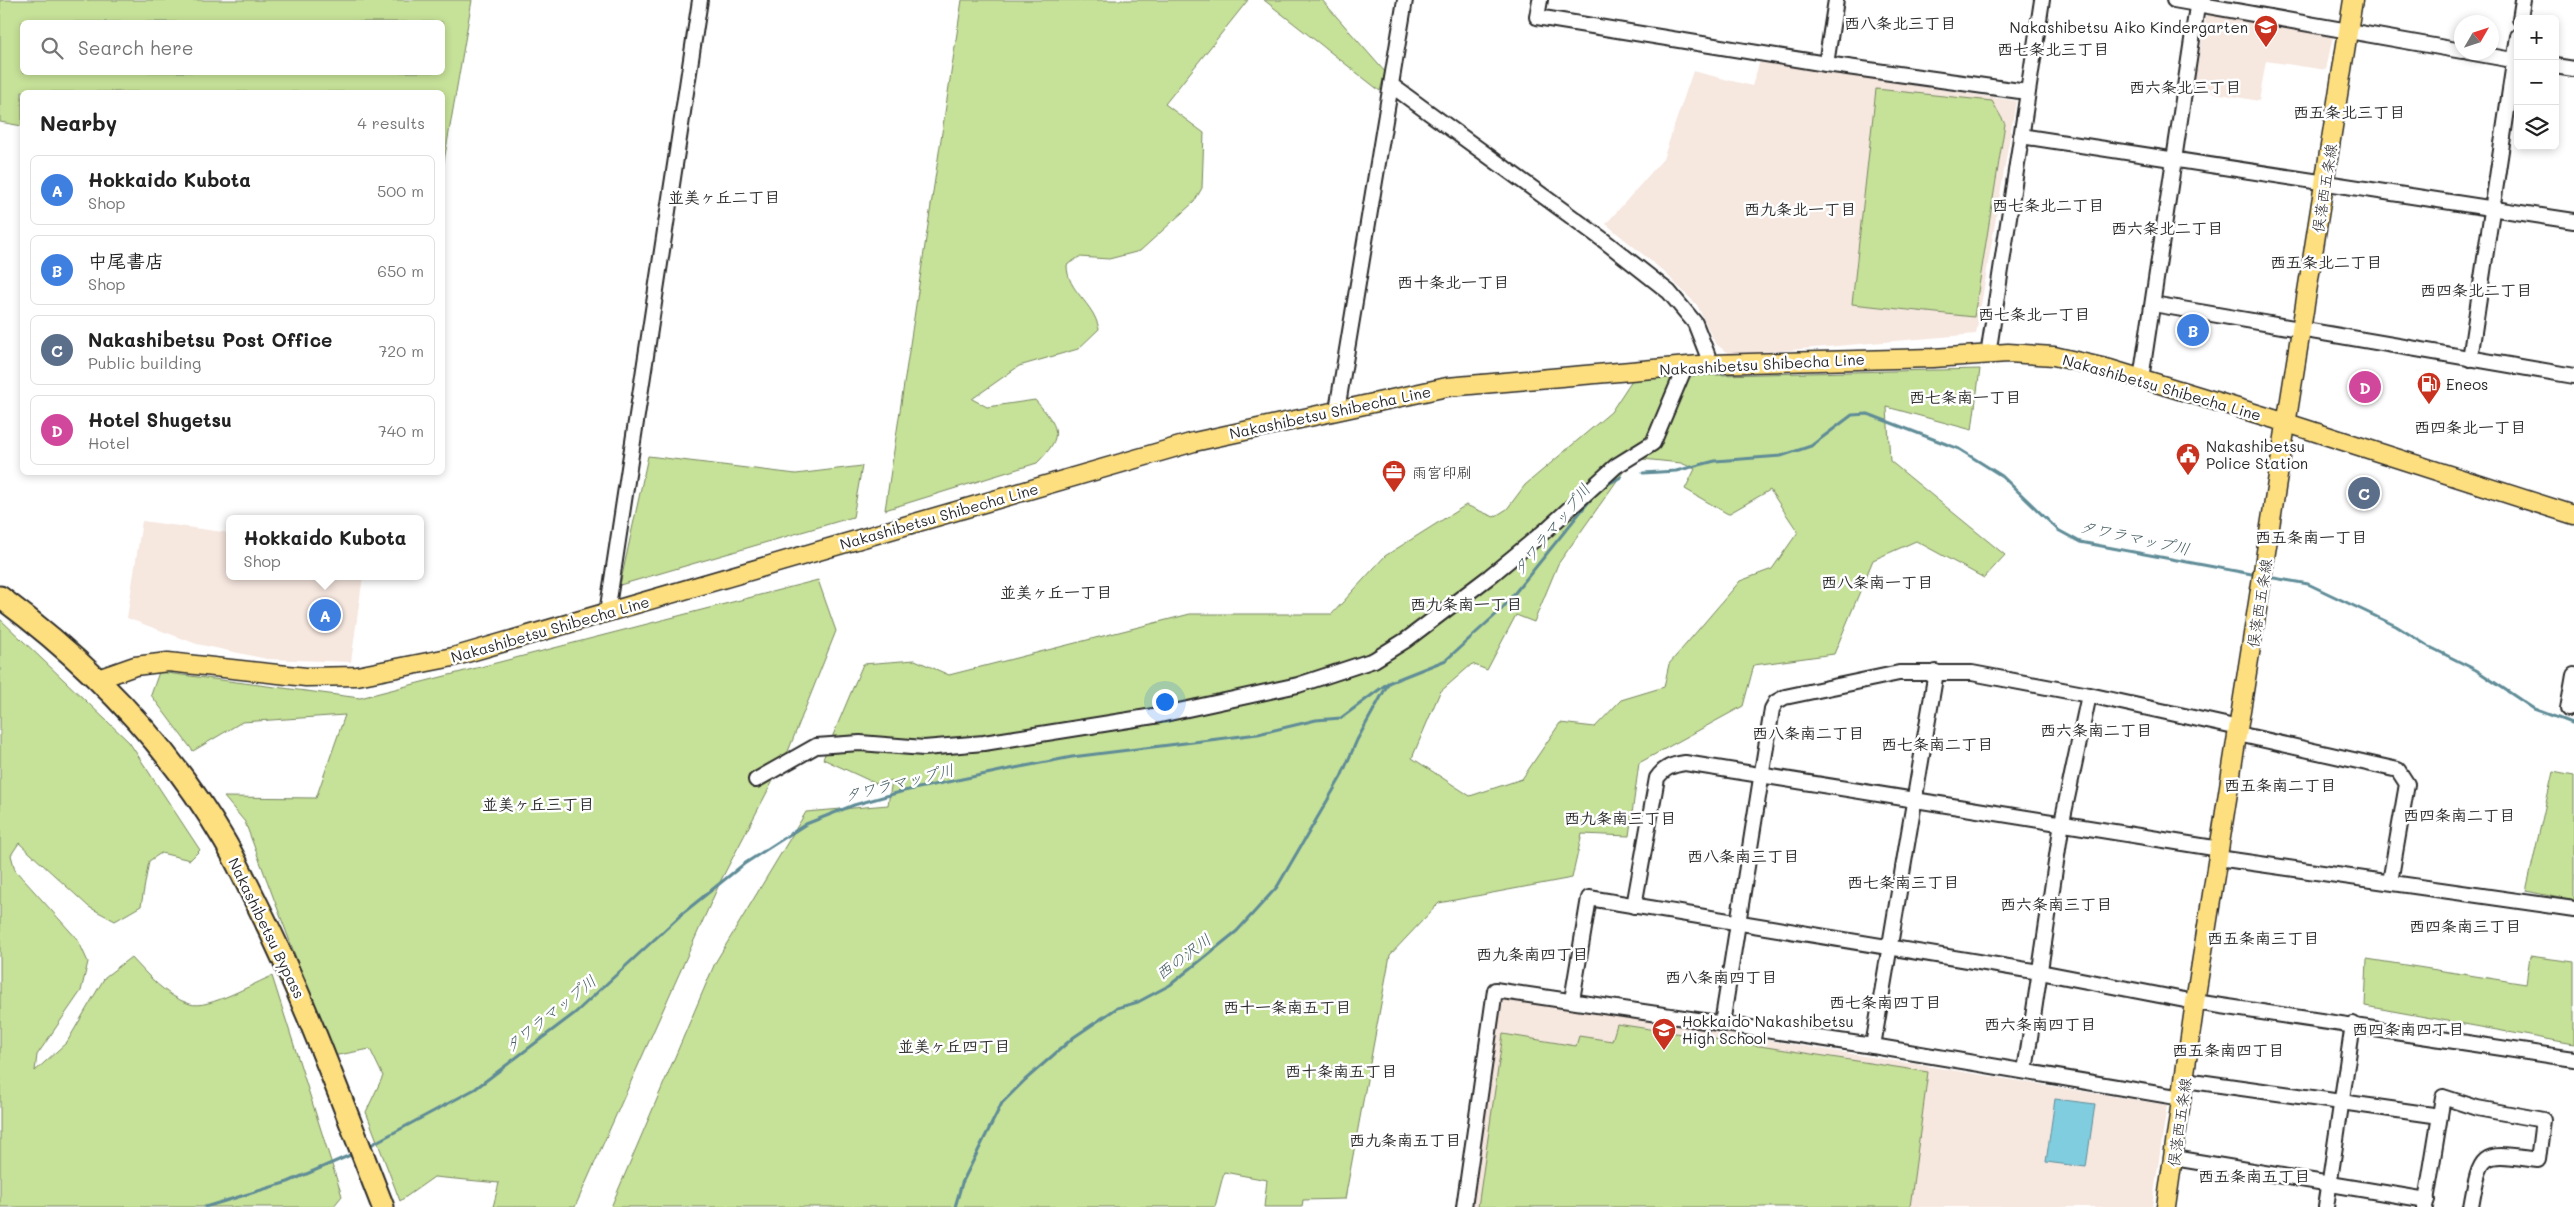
<!DOCTYPE html>
<html lang="en">
<head>
<meta charset="utf-8">
<style>
  body { margin:0; font-family:Mali,"Klee One",sans-serif; background:#f2f2f2; color:#222 }
  .controls { position:absolute; right:15px; top:15px; display:grid; overflow:hidden; border-radius:8px; box-shadow:0 2px 8px #0003 }
  .controls button { width:45px; height:45px; display:grid; place-items:center; padding:0; border:0; border-bottom:1px solid #e0e0e0; background:#fff; color:#222; font:25px sans-serif }
  .compass { position:absolute; left:2454px; top:15px; width:45px; height:45px; border-radius:50%; background:#fff; box-shadow:0 2px 8px #0003; rotate:51deg }
  .you { position:absolute; left:1164px; top:701px; width:18px; height:18px; margin:-12px; border:4px solid #fff; border-radius:50%; background:#1a73e8; box-shadow:0 0 0 8px #1a73e833 }
  .badge { display:grid; place-items:center; width:32px; height:32px; border-radius:50%; background:#d93025; color:#fff; font-size:16px; font-weight:700 }
  .pin { position:absolute; translate:-50% -50%; border:2px solid #fff; box-shadow:0 1px 5px #0006 }
  .popup { position:absolute; left:226px; top:515px; width:198px; height:65px; box-sizing:border-box; display:grid; place-content:center; border-radius:8px; background:#fff; filter:drop-shadow(0 1px 4px #0005); font-size:16px; white-space:nowrap; color:#767676 }
  .popup b { font-size:19px; color:#222 }
  .popup::after { content:''; position:absolute; left:50%; top:100%; margin-left:-10px; border:10px solid transparent; border-top-color:#fff }
  .list { margin:0; padding:0; list-style:none }
  h2 { display:flex; justify-content:space-between; align-items:center; height:65px; margin:0; padding:0 20px; font-size:21px }
  h2 small { font-size:16px; font-weight:400; color:#767676 }
  .list li { display:grid; grid-template-columns:32px 1fr auto; gap:15px; align-items:center; box-sizing:border-box; height:70px; margin:0 10px 10px; padding:0 10px; border:1px solid #e0e0e0; border-radius:8px }
  .list b { display:block; font-size:19px; white-space:nowrap }
  .list p { margin:0; font-size:16px; white-space:nowrap; color:#767676 }
  .list em { font-size:16px; font-style:normal; color:#767676 }
  .icon { flex:none; width:28px; height:28px; fill:none; stroke:currentColor; stroke-width:2; stroke-linecap:round; stroke-linejoin:round }
  .map { position:relative; flex:none; width:2574px; height:1207px; overflow:hidden }
  .search { position:absolute; background:#fff; box-shadow:0 2px 8px #0003; left:20px; top:20px; width:425px; height:55px; display:flex; align-items:center; gap:12px; box-sizing:border-box; padding:0 18px; border-radius:8px; color:#767676; font-size:19px }
  .panel { position:absolute; background:#fff; box-shadow:0 2px 8px #0003; left:20px; top:90px; width:425px; height:385px; border-radius:8px }
  .map>svg:first-child { display:block }
</style>
</head>
<body>
<div class="map">
<svg width="2574" height="1207" viewBox="0 0 2574 1207">
  <rect width="100%" height="100%" fill="#fff"/>
  <filter id="ink" filterUnits="userSpaceOnUse"><feTurbulence type="fractalNoise" baseFrequency=".02" numOctaves="2"/><feDisplacementMap in="SourceGraphic" scale="10" xChannelSelector="R" yChannelSelector="G"/><feConvolveMatrix kernelMatrix="1 2 1 2 8 2 1 2 1" color-interpolation-filters="sRGB"/></filter>
  <g filter="url(#ink)">
    <g fill="#f6e7df">
      <path d="M2207 12 2333 35 2326 70 2266 61 2259 101 2193 89Z"/>
      <path d="M1760 61 2016 101 1976 334 1730 355 1715 343 1697 305 1663 271 1606 224 1663 159 1693 71 1752 86Z"/>
      <path d="M142 521 230 533V576H363L351 662 267 659 197 644 127 618Z"/>
      <path d="M1501 997 2167 1105 2152 1207H1472Z"/>
    </g>
    <g fill="#c6e198" stroke="#788662" fill-rule="evenodd">
      <path d="M0 0H472L443 167 442 92H22V126L0 122ZM442 22V72H22V22Z"/>
      <path d="M962 0H1248L1165 104 1204 133 1202 188 1194 202 1140 251 1109 259 1079 257 1067 265C1067 292 1093 301 1099 329L1078 349 1019 366 972 399 987 407 1035 400C1059 427 1065 435 1037 463L885 510Z"/>
      <path d="M1264 0H1322L1385 72 1380 91Z"/>
      <path d="M1876 89 1992 101 2005 124 1974 317 1852 304Z"/>
      <path d="M1980 369 1972 430 1887 407 1890 461 2005 555 1984 578 1916 541 1873 560 1834 654 1754 665 1743 706 1639 763 1629 836 1582 834 1572 878 1439 903 1390 955 1345 1199 1303 1200 1302 1207H1264L1267 1180 1224 1172 1215 1207H611L715 963 806 812 888 805 892 780 879 785 823 759 863 664 915 660 949 675 1190 614H1332L1385 556 1466 505 1494 517 1507 509 1525 485 1611 412 1634 377ZM1633 458 1681 463 1695 469 1685 489 1728 514 1770 490 1798 532 1772 569 1740 581 1669 664 1664 687 1621 700 1595 727 1560 723 1522 779 1470 796 1412 758 1440 692 1472 664 1487 670 1516 615 1534 622 1558 564Z"/>
      <path d="M648 456 796 474 862 466 853 517 620 585Z"/>
      <path d="M818 580 836 631 787 754 721 880 575 1207H493L499 1183 434 1177 400 1201 366 1112 383 1076 370 1049 333 1056 245 822 224 797 316 798 345 715 242 722 193 751 151 695 159 672 360 698Z"/>
      <path d="M0 619 129 742 200 850 190 860 161 853 149 861 141 906 115 921 89 907 19 843 11 855 15 870 78 940 88 962 81 991 37 1055 35 1071 67 1042 105 977 131 957C148 975 165 996 190 1004 208 1010 254 983 272 976L342 1196 333 1207H0Z"/>
      <path d="M2553 772 2574 776V901L2526 891Z"/>
      <path d="M2530 956 2574 962V1044L2365 1006 2367 959 2526 984Z"/>
      <path d="M1617 1024 1928 1072 1910 1207H1478L1503 1034 1576 1046 1579 1036 1612 1041Z"/>
    </g>
    <path fill="#80cddf" stroke="#5e8c97" d="M2055 1099 2095 1104 2086 1167 2046 1162Z"/>
    <g fill="none" stroke-linecap="round" stroke-linejoin="round">
      <g stroke="#5e8c97" stroke-width="3">
        <path d="M1643 473 1676 471 1715 461 1781 456 1811 446 1852 415 1868 414 1959 449 2002 476 2058 530 2080 542 2257 575"/>
        <path d="M1601 488 1621 477"/>
        <path d="M2268 577 2308 584 2396 626 2428 646 2476 670 2534 709 2574 724"/>
        <path d="M367 1147 475 1089 575 1013 683 913 744 864 806 824 854 805 904 791 1015 768 1072 757 1258 734 1316 720 1341 718 1388 683 1446 660 1501 610 1595 494"/>
        <path d="M205 1207 288 1182 355 1153"/>
        <path d="M955 1207 962 1183 1002 1103 1025 1080 1074 1037 1117 1008 1138 1002 1170 985 1237 931 1277 887 1341 777 1357 740 1388 684"/>
      </g>
      <defs>
        <g id="minor">
          <path d="M1540 0 1537 17 1826 64 2027 92"/>
          <path d="M2174 0 2462 51"/>
          <path d="M2520 19 2523 0"/>
          <path d="M2468 52 2518 61"/>
          <path d="M1826 64 1836 0"/>
          <path d="M2555 66 2574 69"/>
          <path d="M1391 85 1602 239 1669 292 1695 323 1711 364"/>
          <path d="M2021 136 2574 221"/>
          <path d="M2153 304 2574 376"/>
          <path d="M1988 355 2042 0"/>
          <path d="M2470 359 2518 36"/>
          <path d="M2141 379 2198 0"/>
          <path d="M1337 410 1405 0"/>
          <path d="M607 613 700 0"/>
          <path d="M2568 709 2574 675"/>
          <path d="M2238 734 2398 770 2407 784 2390 882"/>
          <path d="M756 780 816 746 860 743 924 748 984 743 1160 715 1298 685 1374 660 1406 640 1489 577 1546 530 1616 466 1653 443 1685 367"/>
          <path d="M2218 858 2574 909"/>
          <path d="M1634 906 1657 778C1665 767 1672 765 1685 763L2220 849"/>
          <path d="M1572 1000 1589 898 2040 972 2195 1002 2574 1059"/>
          <path d="M1722 1024 1772 709 1776 702 1785 697 1899 673H1972L2089 695 2239 728"/>
          <path d="M1873 1046 1936 672"/>
          <path d="M2025 1071 2062 822 2089 695"/>
          <path d="M2185 1080 2440 1116"/>
          <path d="M2174 1158 2427 1200"/>
          <path d="M1464 1207 1495 990 1873 1046 2182 1098"/>
          <path d="M2326 1207 2353 1024"/>
          <path d="M2425 1207 2443 1097 2477 1108 2543 1120 2538 1160C2482 1153 2481 1149 2471 1207"/>
        </g>
        <g id="major">
          <path d="M98 679 135 666 168 662 306 677 357 676 453 657 1194 442 1447 387 1711 364 1933 358 2008 353 2054 356 2110 369 2287 423 2574 515"/>
          <path d="M2166 1207 2195 1002 2353 0"/>
        </g>
        <path id="highway" d="M0 597C89 663 168 744 224 840 236 860 246 882 257 904 306 1002 343 1105 383 1207"/>
      </defs>
      <use href="#minor" stroke="#2b2b2b" stroke-width="18"/>
      <use href="#major" stroke="#2b2b2b" stroke-width="21"/>
      <use href="#highway" stroke="#2b2b2b" stroke-width="25"/>
      <use href="#minor" stroke="#fff" stroke-width="14"/>
      <use href="#major" stroke="#fedf80" stroke-width="18"/>
      <use href="#highway" stroke="#fedf80" stroke-width="21"/>
    </g>
  </g>
  <defs>
    <symbol id="school-pin" viewBox="-11 -11 22 30"><path d="M0 17L-7.5 6A9.5 9.5 0 1 1 7.5 6Z" fill="#c8321e" stroke="#fff"/><path d="M0-5L7-2L0 1L-7-2ZM-4 1L0 2.5L4 1V4Q0 6-4 4Z" fill="#fff"/></symbol>
    <symbol id="fuel-pin" viewBox="-11 -11 22 30"><path d="M0 17L-7.5 6A9.5 9.5 0 1 1 7.5 6Z" fill="#c8321e" stroke="#fff"/><path d="M-5.5-6h7V0h2V4h1.3V-2.5L3-4.5l.8-.8L6-3V5H2.5V1h-1V6h-7ZM-4.2-4.7v3.2H.2V-4.7Z" fill="#fff"/></symbol>
    <symbol id="civic-pin" viewBox="-11 -11 22 30"><path d="M0 17L-7.5 6A9.5 9.5 0 1 1 7.5 6Z" fill="#c8321e" stroke="#fff"/><path d="M-.6-6.5H3V-4.5H.6V-3L4-1V1h2V6H-6V1h2V-1L-.6-3ZM-1.2 2.5V6h2.4V2.5Z" fill="#fff"/></symbol>
    <symbol id="office-pin" viewBox="-11 -11 22 30"><path d="M0 17L-7.5 6A9.5 9.5 0 1 1 7.5 6Z" fill="#c8321e" stroke="#fff"/><path d="M-6-3h4V-5.5h4V-3h4V5H-6ZM-1-4.5V-3h2v-1.5ZM-6 0V1H6V0Z" fill="#fff"/></symbol>
  </defs>
  <g fill-rule="evenodd">
    <use href="#school-pin" x="2252" y="13" width="28" height="38"/>
    <use href="#fuel-pin" x="2415" y="370" width="28" height="38"/>
    <use href="#civic-pin" x="2174" y="441" width="28" height="38"/>
    <use href="#office-pin" x="1380" y="458" width="28" height="38"/>
    <use href="#school-pin" x="1650" y="1016" width="28" height="38"/>
  </g>
  <g text-anchor="middle" dominant-baseline="central" stroke-width="5" stroke-linejoin="round" paint-order="stroke">
    <g font-size="15" fill="#2b2b2b" stroke="#fff" text-anchor="start">
      <text x="2248" y="27" text-anchor="end">Nakashibetsu Aiko Kindergarten</text>
      <text x="2446" y="384">Eneos</text>
      <text x="2206" y="446">Nakashibetsu<tspan x="2206" dy="17">Police Station</tspan></text>
      <text x="1412" y="472">雨宮印刷</text>
      <text x="1682" y="1021">Hokkaido Nakashibetsu<tspan x="1682" dy="17">High School</tspan></text>
    </g>
    <g font-size="15" fill="#2b2b2b" stroke="#fff">
      <text transform="translate(2324 188) rotate(-81)">俣落西五条線</text>
      <text transform="translate(1762 364) rotate(-3)">Nakashibetsu Shibecha Line</text>
      <text transform="translate(2162 387) rotate(16)">Nakashibetsu Shibecha Line</text>
      <text transform="translate(1330 412) rotate(-12)">Nakashibetsu Shibecha Line</text>
      <text transform="translate(939 516) rotate(-16)">Nakashibetsu Shibecha Line</text>
      <text transform="translate(2259 603) rotate(-81)">俣落西五条線</text>
      <text transform="translate(550 629) rotate(-16)">Nakashibetsu Shibecha Line</text>
      <text transform="translate(267 928) rotate(64)">Nakashibetsu Bypass</text>
      <text transform="translate(2179 1122) rotate(-82)">俣落西五条線</text>
    </g>
    <g font-size="16" font-weight="bold" fill="#2b2b2b" stroke="#fff">
      <text x="1900" y="22">西八条北三丁目</text>
      <text x="2053" y="48">西七条北三丁目</text>
      <text x="2185" y="86">西六条北三丁目</text>
      <text x="2349" y="111">西五条北三丁目</text>
      <text x="724" y="196">並美ヶ丘二丁目</text>
      <text x="2048" y="204">西七条北二丁目</text>
      <text x="1800" y="208">西九条北一丁目</text>
      <text x="2167" y="227">西六条北二丁目</text>
      <text x="2326" y="261">西五条北二丁目</text>
      <text x="1453" y="281">西十条北一丁目</text>
      <text x="2476" y="289">西四条北二丁目</text>
      <text x="2034" y="313">西七条北一丁目</text>
      <text x="1965" y="396">西七条南一丁目</text>
      <text x="2470" y="426">西四条北一丁目</text>
      <text x="2311" y="536">西五条南一丁目</text>
      <text x="1877" y="581">西八条南一丁目</text>
      <text x="1056" y="591">並美ヶ丘一丁目</text>
      <text x="1466" y="603">西九条南一丁目</text>
      <text x="2096" y="729">西六条南二丁目</text>
      <text x="1808" y="732">西八条南二丁目</text>
      <text x="1937" y="743">西七条南二丁目</text>
      <text x="2280" y="784">西五条南二丁目</text>
      <text x="538" y="803">並美ヶ丘三丁目</text>
      <text x="2459" y="814">西四条南二丁目</text>
      <text x="1620" y="817">西九条南三丁目</text>
      <text x="1743" y="855">西八条南三丁目</text>
      <text x="1903" y="881">西七条南三丁目</text>
      <text x="2056" y="903">西六条南三丁目</text>
      <text x="2465" y="925">西四条南三丁目</text>
      <text x="2263" y="937">西五条南三丁目</text>
      <text x="1532" y="953">西九条南四丁目</text>
      <text x="1721" y="976">西八条南四丁目</text>
      <text x="1885" y="1001">西七条南四丁目</text>
      <text x="1287" y="1006">西十一条南五丁目</text>
      <text x="2040" y="1023">西六条南四丁目</text>
      <text x="2408" y="1028">西四条南四丁目</text>
      <text x="954" y="1045">並美ヶ丘四丁目</text>
      <text x="2228" y="1049">西五条南四丁目</text>
      <text x="1341" y="1070">西十条南五丁目</text>
      <text x="1405" y="1139">西九条南五丁目</text>
      <text x="2254" y="1175">西五条南五丁目</text>
    </g>
    <g font-size="16" font-style="italic" fill="#445c61" stroke="#fff">
      <text transform="translate(1551 529) rotate(-51)">タワラマップ川</text>
      <text transform="translate(2135 537) rotate(12)">タワラマップ川</text>
      <text transform="translate(899 782) rotate(-14)">タワラマップ川</text>
      <text transform="translate(1183 956) rotate(-37)">西の沢川</text>
      <text transform="translate(550 1013) rotate(-39)">タワラマップ川</text>
    </g>
  </g>
</svg>
<div class="controls">
<button>+</button>
<button>−</button>
<button><svg class="icon" aria-label="layers" viewBox="0 0 24 24"><path d="M12 4l9 5-9 5-9-5zM3 14l9 5 9-5"/></svg></button>
</div>
<svg class="compass" viewBox="-18 -18 36 36"><path d="M0-13l5 13h-10z" fill="#e53935"/><path d="M0 13l5-13h-10z" fill="#767676"/></svg>
<div class="you"></div>
<div class="pin badge" style="left:325px;top:615px;background:#3f7fe0">A</div>
<div class="popup"><b>Hokkaido Kubota</b>Shop</div>
<div class="pin badge" style="left:2193px;top:330px;background:#3f7fe0">B</div>
<div class="pin badge" style="left:2364px;top:493px;background:#5c6f8a">C</div>
<div class="pin badge" style="left:2365px;top:387px;background:#d1479c">D</div>
<div class="search"><svg class="icon" aria-label="search" viewBox="0 0 24 24"><circle cx="10" cy="10" r="6"/><path d="M15 15l6 6"/></svg>Search here</div>
<section class="panel">
<h2>Nearby<small>4 results</small></h2>
<ul class="list">
<li><span class="badge" style="background:#3f7fe0">A</span><div><b>Hokkaido Kubota</b><p>Shop</p></div><em>500 m</em></li>
<li><span class="badge" style="background:#3f7fe0">B</span><div><b>中尾書店</b><p>Shop</p></div><em>650 m</em></li>
<li><span class="badge" style="background:#5c6f8a">C</span><div><b>Nakashibetsu Post Office</b><p>Public building</p></div><em>720 m</em></li>
<li><span class="badge" style="background:#d1479c">D</span><div><b>Hotel Shugetsu</b><p>Hotel</p></div><em>740 m</em></li>
</ul>
</section>
</div>
</body>
</html>
